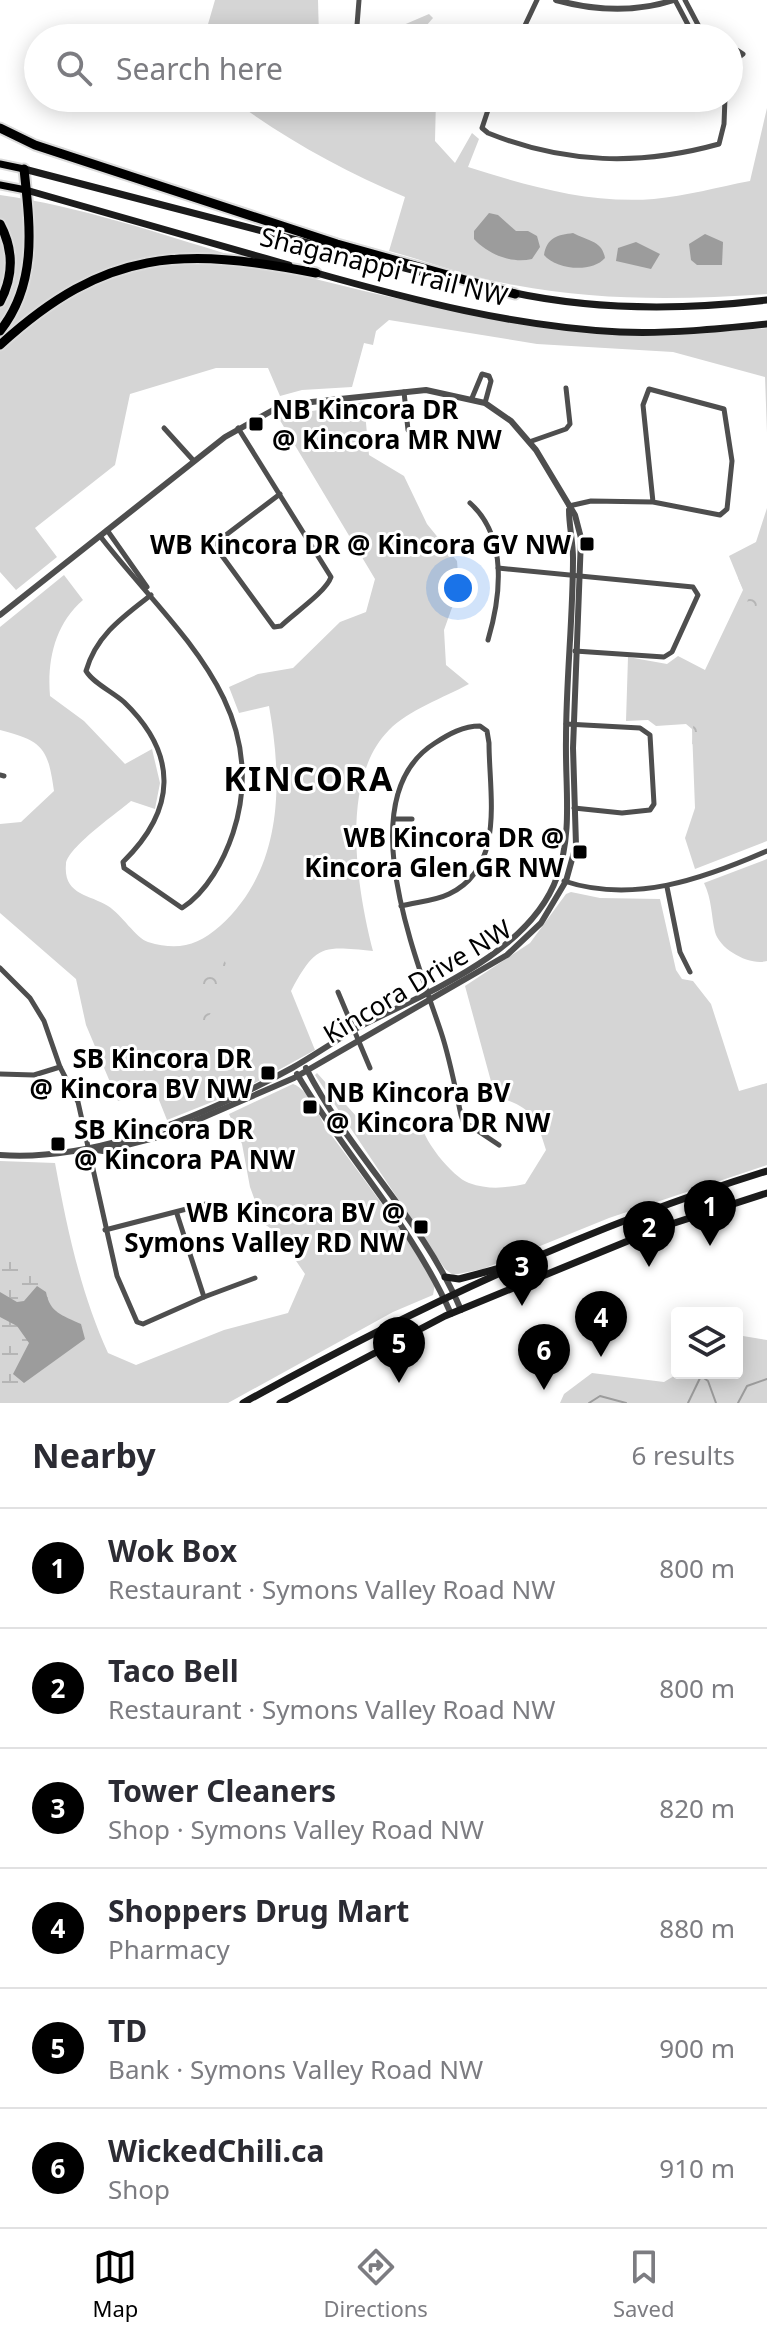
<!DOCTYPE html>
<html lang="en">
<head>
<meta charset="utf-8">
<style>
  body { margin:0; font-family:"Noto Sans",sans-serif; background:#f2f2f3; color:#2b2b33 }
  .controls { position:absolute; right:24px; bottom:24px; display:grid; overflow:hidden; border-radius:8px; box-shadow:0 4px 20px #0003 }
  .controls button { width:72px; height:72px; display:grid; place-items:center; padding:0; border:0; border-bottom:2px solid #e1e1e2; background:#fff; color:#2b2b33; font:40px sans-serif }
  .you { position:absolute; left:458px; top:588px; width:28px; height:28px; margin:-20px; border:6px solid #fff; border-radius:50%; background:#1a73e8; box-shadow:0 0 0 12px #1a73e833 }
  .badge { display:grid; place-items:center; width:52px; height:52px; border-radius:50%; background:#000; color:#fff; font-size:26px; font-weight:700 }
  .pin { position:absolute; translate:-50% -66px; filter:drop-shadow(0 2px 4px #0008) }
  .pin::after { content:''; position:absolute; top:42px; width:28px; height:24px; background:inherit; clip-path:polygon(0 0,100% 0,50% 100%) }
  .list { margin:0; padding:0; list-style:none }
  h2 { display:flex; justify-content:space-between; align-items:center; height:104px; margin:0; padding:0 32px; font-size:34px }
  h2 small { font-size:26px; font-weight:400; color:#7c7c81 }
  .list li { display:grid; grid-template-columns:52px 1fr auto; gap:24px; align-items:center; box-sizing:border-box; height:120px; padding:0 32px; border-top:2px solid #e1e1e2 }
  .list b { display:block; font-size:30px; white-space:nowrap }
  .list p { margin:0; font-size:26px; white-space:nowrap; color:#7c7c81 }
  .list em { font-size:26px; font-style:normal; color:#7c7c81 }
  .icon { flex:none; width:44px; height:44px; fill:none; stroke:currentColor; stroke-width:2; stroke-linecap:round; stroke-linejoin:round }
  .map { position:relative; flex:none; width:767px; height:1403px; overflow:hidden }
  .search { position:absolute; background:#fff; box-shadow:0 4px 20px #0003; left:24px; right:24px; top:24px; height:88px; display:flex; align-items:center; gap:20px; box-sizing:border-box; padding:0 28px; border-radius:44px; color:#7c7c81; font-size:30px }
  .sheet { height:824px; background:#fff }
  nav { display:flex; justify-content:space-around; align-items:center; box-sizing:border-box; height:112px; border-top:2px solid #e1e1e2; background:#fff; font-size:22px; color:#7c7c81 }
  nav a { display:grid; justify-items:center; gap:4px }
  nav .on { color:#000 }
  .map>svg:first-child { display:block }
</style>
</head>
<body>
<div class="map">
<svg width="767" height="1403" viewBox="0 0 767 1403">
  <defs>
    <pattern id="forest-crowns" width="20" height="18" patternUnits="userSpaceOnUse" patternTransform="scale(2)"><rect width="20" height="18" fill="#d5d5d5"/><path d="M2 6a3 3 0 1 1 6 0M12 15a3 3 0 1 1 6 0" fill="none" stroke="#b5b5b5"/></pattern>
    <pattern id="wetland-marsh" width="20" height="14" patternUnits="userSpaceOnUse" patternTransform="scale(2)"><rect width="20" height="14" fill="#d5d5d5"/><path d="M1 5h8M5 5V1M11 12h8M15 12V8" fill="none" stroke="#b5b5b5"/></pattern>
  </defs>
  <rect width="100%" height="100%" fill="#fff"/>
  <g fill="#d5d5d5">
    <path d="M215 0H318L319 38H204Z"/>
    <path d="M429 14 433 18 426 26 427 38H397L394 29Z"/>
    <path d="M230 98H436L435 141 455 163 472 133 479 139 468 167C528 186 589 204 654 199 686 196 718 187 750 181L767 108V294C683 300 598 301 514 285 472 278 430 262 389 251L405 197C342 170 285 139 230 98Z"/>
    <path d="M0 195C106 210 208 252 311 278 468 317 605 345 767 328V433L765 377 673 352 537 344 389 320 376 331 373 345 364 343 352 387 302 390 280 396 268 368H216L130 394 115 465 35 528 57 557 16 590 0 572Z"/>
    <path d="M364 402 369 455 404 476 427 524 457 561 459 588 444 630 446 665 469 684C443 698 409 710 389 730 339 780 357 889 373 951 322 946 316 944 291 991L315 1050 242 1090 167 1120 155 1090 118 1101 86 1025 76 979 0 913V824L21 822 54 791C48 748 43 741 0 730V627L64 575 83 600C55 624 47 660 50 696L84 721 125 764 152 749 160 783 155 809 131 801C117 813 67 848 66 864 63 895 89 894 108 906 122 915 136 938 148 942 178 951 197 946 220 926 283 869 283 784 269 706L239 713 229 687 258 674 293 668 340 622 366 612 375 579 278 417Z"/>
    <path d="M767 508V841L695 869 685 838 695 808 692 729 686 724 656 726 648 720 626 721 628 657 667 664 678 656 705 670 743 590 729 556 756 542Z"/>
    <path d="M767 859V961C750 966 720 950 715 932 711 914 712 900 704 883Z"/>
    <path d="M571 892 600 898 660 899 676 970 682 979 693 981 711 1004 739 1091 767 1083V1165L609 1218 483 1269 453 1275 445 1269 315 1075 317 1073 367 1128 400 1125 420 1115C417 1134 452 1177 469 1183 489 1190 505 1188 525 1184L546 1150C535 1114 532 1108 495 1096L465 986 530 943 566 894Z"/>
    <path d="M293 1084C310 1090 319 1118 329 1132 366 1182 403 1230 435 1284L433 1295 393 1312 228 1403H0V1161L55 1163C67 1228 80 1291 108 1353L136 1365 224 1330 288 1313 305 1274 277 1233 263 1223 250 1187 242 1144 229 1114Z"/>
    <path d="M737 1335 767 1340V1403H560L564 1394 592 1373 664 1382 679 1373H737Z"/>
  </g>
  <g fill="url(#forest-crowns)">
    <path d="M738 578 756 582 758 602 753 615 746 607 748 599Z"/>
    <path d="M708 713 707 736 699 746 692 744 694 715 704 719Z"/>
    <path d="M223 957 233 980 208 1017 211 1039 208 1040C193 1013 193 972 223 957Z"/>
  </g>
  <path fill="url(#wetland-marsh)" d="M0 1243 38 1269 45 1281 49 1305 56 1314 81 1324 85 1333 81 1344 37 1373 6 1403H0Z"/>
  <g fill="#9c9c9c">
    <path d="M489 213 498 215 516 231H528L537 236 540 247 532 259C511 264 488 254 474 239V231Z"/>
    <path d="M573 233C587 241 602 240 605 258 592 273 557 270 544 255 547 237 558 235 573 233Z"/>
    <path d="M705 234 723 242 722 265H697L691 260 689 244Z"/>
    <path d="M636 242 660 254 651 269 616 261 618 248Z"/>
    <path d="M37 1286 46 1292C50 1313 62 1315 81 1324L85 1339 24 1383 13 1374 29 1343 17 1326 0 1317V1292L17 1302 24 1301Z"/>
  </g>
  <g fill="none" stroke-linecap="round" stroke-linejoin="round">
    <g stroke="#9c9c9c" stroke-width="2">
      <path d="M589 1403 600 1396 626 1403"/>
      <path d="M688 1403 701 1376 708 1381 716 1403"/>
      <path d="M738 1403 747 1386 767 1379"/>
    </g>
    <defs>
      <g id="primary">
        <path d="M0 164 24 169"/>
        <path d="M0 185 26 190"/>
      </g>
      <g id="motorway">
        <path d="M0 128 35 145 337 244 515 294"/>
        <path d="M0 224C14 250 13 277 0 302"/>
        <path d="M0 331C38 283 30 226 24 169"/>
        <path d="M0 345C106 248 182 247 316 273"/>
      </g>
    </defs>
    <use href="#primary" stroke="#dbdbdb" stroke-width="11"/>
    <use href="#motorway" stroke="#dbdbdb" stroke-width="13"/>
    <g stroke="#4e4e4e" stroke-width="5">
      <path d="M675 0 695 38"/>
      <path d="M685 0 705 38"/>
      <path d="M356 38 359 0"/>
      <path d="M519 38 537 0"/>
      <path d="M729 53 737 50 743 54 729 65"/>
      <path d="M492 98 482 128 488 133C565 164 640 166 719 144L724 124 725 98"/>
      <path d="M404 392 408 430"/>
      <path d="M472 398 482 374 489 376 491 381 485 403"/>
      <path d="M164 428 193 460"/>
      <path d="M238 428 331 577C326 592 293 614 281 626L274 627 217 549 218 541 280 494"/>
      <path d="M529 442 566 429 570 424 566 388"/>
      <path d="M470 503C508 537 501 596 488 640"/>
      <path d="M569 506 591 501 653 502 720 515 727 509 732 461 724 409 649 389 643 405 653 502"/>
      <path d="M107 530 147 587"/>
      <path d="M100 536C168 625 275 705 233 833 224 860 207 892 182 908L124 868 123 862C176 810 179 755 124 702 113 692 93 683 86 671 96 635 124 616 151 595"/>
      <path d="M498 568 693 587 698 595 672 652 664 657 575 651"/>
      <path d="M566 724 640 728 650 735 654 804 650 810 622 813 574 808"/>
      <path d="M0 775 4 776"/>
      <path d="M394 819H412"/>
      <path d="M564 881C633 904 703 879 767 851"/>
      <path d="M667 887 680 952 690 972"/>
      <path d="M401 906C416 902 435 901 449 894 506 867 489 794 489 743L487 731 480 726C463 726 449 734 435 743 349 797 416 957 441 1032 450 1059 455 1087 461 1115L463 1121 499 1145"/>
      <path d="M0 968 30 998 44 1021 60 1067 78 1102 117 1276 137 1322 143 1324 204 1297 177 1214"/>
      <path d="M338 992 370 1068"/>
      <path d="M0 1074 34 1075 60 1067"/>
      <path d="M105 1230 206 1204"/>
      <path d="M204 1297 255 1278"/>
    </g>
    <g stroke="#4e4e4e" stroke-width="6">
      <path d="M556 0C596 11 634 13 674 0"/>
      <path d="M0 615 225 437 275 409 302 403 426 390 485 403 511 421 536 450 575 515 581 538 573 748 576 845 566 881 541 923 507 955 294 1078 158 1137 103 1151 91 1149"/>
      <path d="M306 1068C350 1154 423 1220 461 1310"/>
      <path d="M297 1074C345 1156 412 1225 451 1314"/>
      <path d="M0 1155C96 1162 208 1114 292 1068 315 1055 336 1040 359 1027 425 993 530 953 557 877 573 832 565 787 566 740 566 679 573 619 573 558 573 542 569 526 569 510"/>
    </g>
    <g stroke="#1b1b1b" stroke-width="7">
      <path d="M24 169 420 272"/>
      <path d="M26 190 289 265"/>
      <path d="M313 272C412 300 516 327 620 332 669 334 718 329 767 324"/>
      <path d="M510 292C593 310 684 310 767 300"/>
      <path d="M445 1277 459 1279 504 1267"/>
      <path d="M243 1403C411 1310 583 1228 767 1171"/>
      <path d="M280 1403 445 1316 662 1227 767 1193"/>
    </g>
    <use href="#primary" stroke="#000" stroke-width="7"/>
    <use href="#motorway" stroke="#000" stroke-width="9"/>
  </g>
  <g fill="#000" stroke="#fff" stroke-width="3">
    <rect x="248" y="416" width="16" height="16" rx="4"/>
    <rect x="579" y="536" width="16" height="16" rx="4"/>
    <rect x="572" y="844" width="16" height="16" rx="4"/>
    <rect x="260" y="1065" width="16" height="16" rx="4"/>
    <rect x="302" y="1099" width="16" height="16" rx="4"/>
    <rect x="50" y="1136" width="16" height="16" rx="4"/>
    <rect x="413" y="1219" width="16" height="16" rx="4"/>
  </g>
  <g text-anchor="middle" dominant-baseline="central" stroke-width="6" stroke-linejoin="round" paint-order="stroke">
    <g font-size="26" fill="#000" stroke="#fff">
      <text transform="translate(384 266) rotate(14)">Shaganappi Trail NW</text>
      <text transform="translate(417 981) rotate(-31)">Kincora Drive NW</text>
    </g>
    <g font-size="26" font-weight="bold" fill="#000" stroke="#fff" text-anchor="end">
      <text x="272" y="409" text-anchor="start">NB Kincora DR<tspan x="272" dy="30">@ Kincora MR NW</tspan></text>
      <text x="571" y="544">WB Kincora DR @ Kincora GV NW</text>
      <text x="564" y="837">WB Kincora DR @<tspan x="564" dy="30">Kincora Glen GR NW</tspan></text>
      <text x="252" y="1058">SB Kincora DR<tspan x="252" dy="30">@ Kincora BV NW</tspan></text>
      <text x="326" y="1092" text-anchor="start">NB Kincora BV<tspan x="326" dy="30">@ Kincora DR NW</tspan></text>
      <text x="74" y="1129" text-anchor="start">SB Kincora DR<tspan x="74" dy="30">@ Kincora PA NW</tspan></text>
      <text x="405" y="1212">WB Kincora BV @<tspan x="405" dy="30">Symons Valley RD NW</tspan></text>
    </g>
    <g font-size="34" font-weight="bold" letter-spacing="2" fill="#000" stroke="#fff">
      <text x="309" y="778">KINCORA</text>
    </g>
  </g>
</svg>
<div class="controls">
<button><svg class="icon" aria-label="layers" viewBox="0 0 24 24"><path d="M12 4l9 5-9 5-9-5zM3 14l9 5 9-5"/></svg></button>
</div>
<div class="you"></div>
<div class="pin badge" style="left:710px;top:1246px">1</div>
<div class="pin badge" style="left:649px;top:1267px">2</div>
<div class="pin badge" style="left:522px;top:1306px">3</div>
<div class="pin badge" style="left:601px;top:1357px">4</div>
<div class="pin badge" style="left:399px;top:1383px">5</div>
<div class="pin badge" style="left:544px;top:1390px">6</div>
<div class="search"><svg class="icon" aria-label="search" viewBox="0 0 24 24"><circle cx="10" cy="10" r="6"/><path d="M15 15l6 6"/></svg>Search here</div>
</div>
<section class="sheet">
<h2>Nearby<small>6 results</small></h2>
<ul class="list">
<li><span class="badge">1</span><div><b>Wok Box</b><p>Restaurant · Symons Valley Road NW</p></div><em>800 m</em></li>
<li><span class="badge">2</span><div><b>Taco Bell</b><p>Restaurant · Symons Valley Road NW</p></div><em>800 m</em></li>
<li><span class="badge">3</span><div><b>Tower Cleaners</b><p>Shop · Symons Valley Road NW</p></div><em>820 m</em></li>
<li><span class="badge">4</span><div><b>Shoppers Drug Mart</b><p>Pharmacy</p></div><em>880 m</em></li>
<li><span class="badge">5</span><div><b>TD</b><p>Bank · Symons Valley Road NW</p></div><em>900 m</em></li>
<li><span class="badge">6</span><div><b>WickedChili.ca</b><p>Shop</p></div><em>910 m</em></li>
</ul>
</section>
<nav>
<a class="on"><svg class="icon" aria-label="map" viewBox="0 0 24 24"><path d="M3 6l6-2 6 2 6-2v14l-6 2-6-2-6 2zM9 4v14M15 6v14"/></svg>Map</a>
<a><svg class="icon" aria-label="directions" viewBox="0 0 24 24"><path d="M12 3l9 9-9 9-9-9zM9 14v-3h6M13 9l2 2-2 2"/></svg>Directions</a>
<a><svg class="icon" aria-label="saved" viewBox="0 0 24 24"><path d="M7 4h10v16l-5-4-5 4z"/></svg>Saved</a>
</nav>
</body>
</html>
